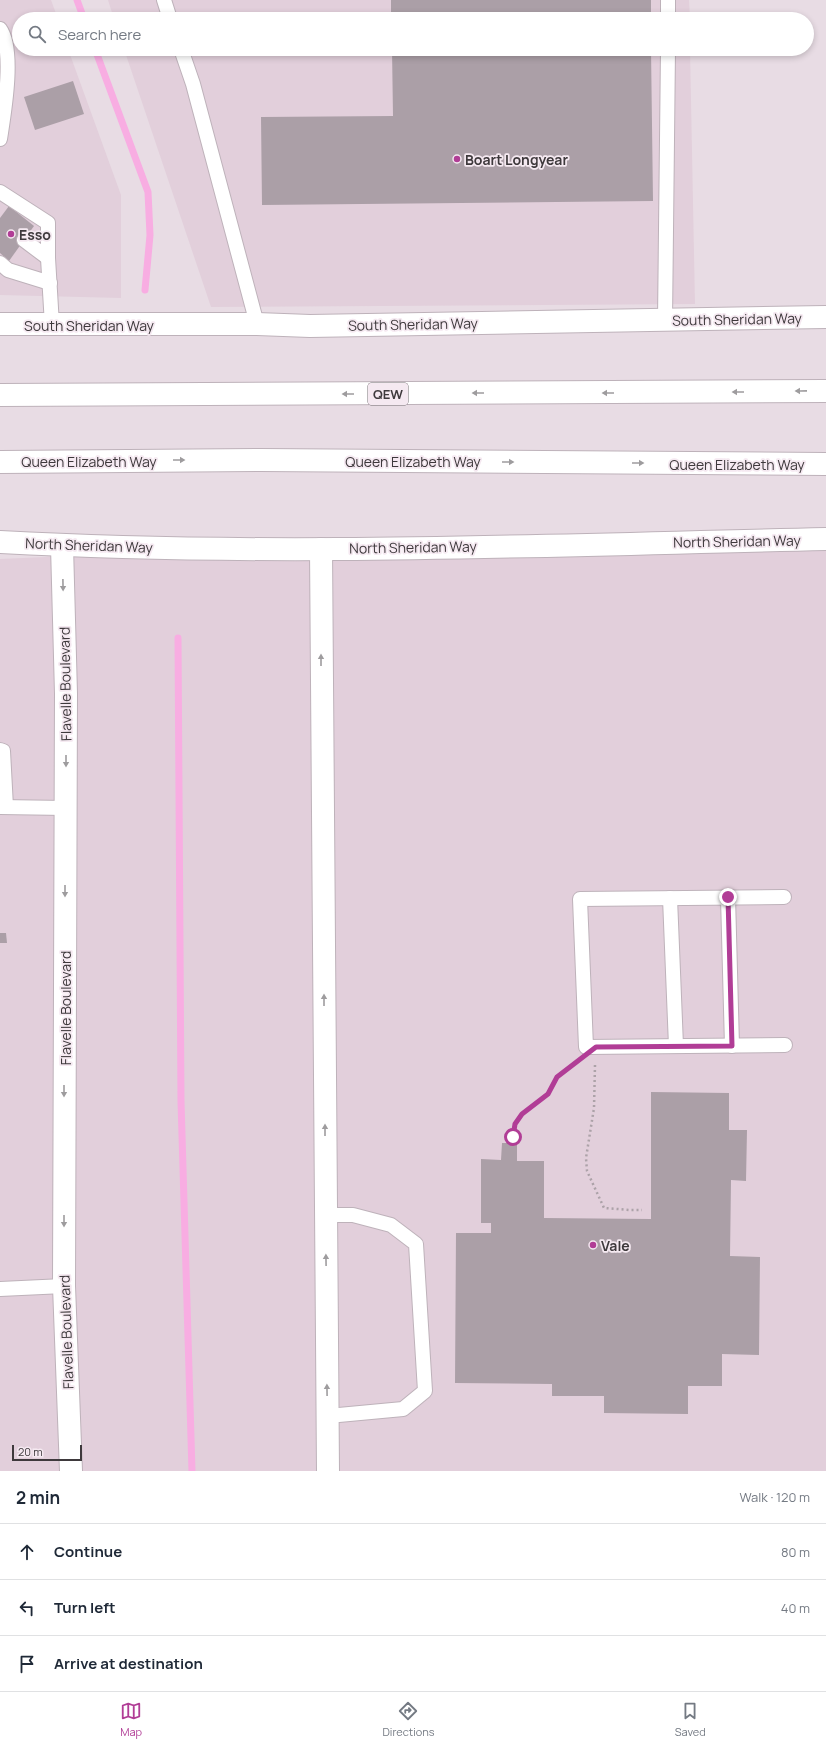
<!DOCTYPE html>
<html lang="en">
<head>
<meta charset="utf-8">
<style>
  body { margin:0; font-family:Manrope,sans-serif; background:#f2f2f3; color:#1f2937 }
  .scale { position:absolute; left:12px; bottom:10px; width:70px; box-sizing:border-box; padding-left:4px; border:2px solid #3e393c; border-top:0; font-size:11px; line-height:14px; white-space:nowrap; color:#3e393c; -webkit-text-stroke:3px #f5e9f1; paint-order:stroke }
  .stop { position:absolute; width:12px; height:12px; margin:-9px; border:3px solid #b13d96; border-radius:50%; background:#fff }
  .stop.end { background:#b13d96; border-color:#fff; box-shadow:0 1px 4px #0008 }
  .list { margin:0; padding:0; list-style:none }
  h2 { display:flex; justify-content:space-between; align-items:center; height:52px; margin:0; padding:0 16px; font-size:17px }
  h2 small { font-size:13px; font-weight:400; color:#747a83 }
  .list li { display:grid; grid-template-columns:26px 1fr auto; gap:12px; align-items:center; box-sizing:border-box; height:56px; padding:0 16px; border-top:1px solid #e0e1e3 }
  .list b { display:block; font-size:15px; white-space:nowrap }
  .list em { font-size:13px; font-style:normal; color:#747a83 }
  .icon { flex:none; width:22px; height:22px; fill:none; stroke:currentColor; stroke-width:2; stroke-linecap:round; stroke-linejoin:round }
  .map { position:relative; flex:none; width:826px; height:1471px; overflow:hidden }
  .search { position:absolute; background:#fff; box-shadow:0 2px 6px #0003; left:12px; right:12px; top:12px; height:44px; display:flex; align-items:center; gap:10px; box-sizing:border-box; padding:0 14px; border-radius:22px; color:#747a83; font-size:15px }
  .sheet { height:220px; background:#fff }
  nav { display:flex; justify-content:space-around; align-items:center; box-sizing:border-box; height:56px; border-top:1px solid #e0e1e3; background:#fff; font-size:11px; color:#747a83 }
  nav a { display:grid; justify-items:center; gap:2px }
  nav .on { color:#b13d96 }
  .map>svg:first-child { display:block }
</style>
</head>
<body>
<div class="map">
<svg width="826" height="1471" viewBox="0 0 826 1471">
  <rect width="100%" height="100%" fill="#e8dce4"/>
  <g fill="#e2cfdb">
    <path d="M0 0H51L58 19H19V49H68L121 195V298L0 295Z"/>
    <path d="M108 0H689L690 19H114Z"/>
    <path d="M124 49H690L695 304 211 307Z"/>
    <path d="M275 549 826 551V1471H0V559L45 557 99 551Z"/>
  </g>
  <g fill="none" stroke-linecap="round" stroke-linejoin="round">
    <g stroke="#f8ade2" stroke-width="7">
      <path d="M77 0 84 19"/>
      <path d="M95 49 148 192 150 235 145 290"/>
      <path d="M178 638 181 1101 192 1471"/>
    </g>
  </g>
  <g fill="#ab9fa7">
    <rect x="391" y="0" width="260" height="19"/>
    <path d="M392 49H651L653 201 262 205 261 117 393 116Z"/>
    <path d="M73 81 84 114 35 130 24 97Z"/>
    <path d="M9 206 34 226 9 261 0 253V218Z"/>
    <path d="M0 933H6L7 943H0Z"/>
    <path d="M651 1092 729 1093V1130H747L746 1181 731 1180 730 1256 760 1257 759 1355 722 1354V1386H688V1414L604 1413V1396H552V1384L455 1383 456 1233H491V1223H481V1159L501 1160 502 1143H517V1161H544V1218L651 1219Z"/>
  </g>
  <g fill="none" stroke-linecap="round" stroke-linejoin="round">
    <defs>
      <g id="lane">
        <path d="M164 0 170 19"/>
        <path d="M668 19V0"/>
        <path d="M0 29C15 50 4 113 0 139"/>
        <path d="M181 49 193 84 257 324"/>
        <path d="M0 192 48 223V258L52 325"/>
        <path d="M24 240 48 258"/>
        <path d="M0 263 8 270 50 283"/>
        <path d="M665 321 668 49"/>
        <path d="M0 750 3 751 6 807"/>
        <path d="M0 807 66 808"/>
        <path d="M728 897 732 1046"/>
        <path d="M784 897 580 899 586 1047 785 1045"/>
        <path d="M670 898 676 1046"/>
        <path d="M326 1215H353L391 1225 416 1244 425 1391 403 1409 328 1416"/>
        <path d="M0 1289 64 1286"/>
      </g>
      <g id="street">
        <path d="M62 546 66 694 64 1286 71 1471"/>
        <path d="M321 549 328 1471"/>
      </g>
      <g id="secondary">
        <path d="M0 324H257L310 326 826 317"/>
        <path d="M0 542C275 557 551 545 826 539"/>
      </g>
      <g id="highway">
        <path d="M0 395 826 391"/>
        <path d="M0 462 261 460 826 464"/>
      </g>
    </defs>
    <use href="#lane" stroke="#beb2ba" stroke-width="16"/>
    <use href="#street" stroke="#beb2ba" stroke-width="24"/>
    <use href="#secondary" stroke="#beb2ba" stroke-width="24"/>
    <use href="#highway" stroke="#beb2ba" stroke-width="24"/>
    <g stroke="#aca2a8" stroke-width="2.5" stroke-dasharray="2 3" stroke-linecap="butt">
      <path d="M595 1065 594 1108 586 1158 587 1171 604 1208 630 1210H642"/>
      <path d="M513 1137 515 1124 522 1114 548 1093 557 1077 576 1062"/>
    </g>
    <use href="#lane" stroke="#fff" stroke-width="14"/>
    <use href="#street" stroke="#fff" stroke-width="22"/>
    <use href="#secondary" stroke="#fff" stroke-width="22"/>
    <use href="#highway" stroke="#fff" stroke-width="22"/>
  </g>
  <defs><path id="oneway-solid" d="M-6-.8H1V-3.2L6.5 0L1 3.2V.8H-6Z"/></defs>
  <g fill="#9e9c9e">
    <use href="#oneway-solid" transform="translate(801 391) rotate(179)"/>
    <use href="#oneway-solid" transform="translate(738 392) rotate(180)"/>
    <use href="#oneway-solid" transform="translate(478 393) rotate(180)"/>
    <use href="#oneway-solid" transform="translate(608 393) rotate(180)"/>
    <use href="#oneway-solid" transform="translate(348 394) rotate(180)"/>
    <use href="#oneway-solid" transform="translate(179 460)"/>
    <use href="#oneway-solid" transform="translate(508 462)"/>
    <use href="#oneway-solid" transform="translate(638 463)"/>
    <use href="#oneway-solid" transform="translate(63 585) rotate(89)"/>
    <use href="#oneway-solid" transform="translate(321 660) rotate(-90)"/>
    <use href="#oneway-solid" transform="translate(66 761) rotate(90)"/>
    <use href="#oneway-solid" transform="translate(65 891) rotate(90)"/>
    <use href="#oneway-solid" transform="translate(324 1000) rotate(-90)"/>
    <use href="#oneway-solid" transform="translate(64 1091) rotate(90)"/>
    <use href="#oneway-solid" transform="translate(325 1130) rotate(-90)"/>
    <use href="#oneway-solid" transform="translate(64 1221) rotate(90)"/>
    <use href="#oneway-solid" transform="translate(326 1260) rotate(-91)"/>
    <use href="#oneway-solid" transform="translate(327 1390) rotate(-91)"/>
  </g>
  <g fill="none" stroke-linecap="round" stroke-linejoin="round">
    <path stroke="#b13d96" stroke-width="5" d="M513 1137 515 1124 522 1114 548 1094 557 1077 596 1047 732 1046 728 897"/>
  </g>
  <g fill="#b13d96" stroke="#f5e9f1" stroke-width="1.5">
    <circle cx="457" cy="159" r="4"/>
    <circle cx="11" cy="234" r="4"/>
    <circle cx="593" cy="1245" r="4"/>
  </g>
  <g text-anchor="middle" dominant-baseline="central" stroke-width="3.5" stroke-linejoin="round" paint-order="stroke">
    <rect fill="#f5e9f1" stroke="#756e72" stroke-width="1" x="368" y="383" width="40" height="22" rx="3"/>
    <g font-size="13" font-weight="bold" fill="#3e393c">
      <text x="388" y="394">QEW</text>
    </g>
    <g font-size="14" font-weight="bold" fill="#3e393c" stroke="#f5e9f1" text-anchor="start">
      <text x="465" y="159">Boart Longyear</text>
      <text x="19" y="234">Esso</text>
      <text x="601" y="1245">Vale</text>
    </g>
    <g font-size="14" fill="#3e393c" stroke="#f5e9f1">
      <text transform="translate(737 319) rotate(-1)">South Sheridan Way</text>
      <text transform="translate(413 324) rotate(-1)">South Sheridan Way</text>
      <text x="89" y="325">South Sheridan Way</text>
      <text x="89" y="461">Queen Elizabeth Way</text>
      <text x="413" y="461">Queen Elizabeth Way</text>
      <text x="737" y="464">Queen Elizabeth Way</text>
      <text transform="translate(737 541) rotate(-1)">North Sheridan Way</text>
      <text transform="translate(89 545) rotate(2)">North Sheridan Way</text>
      <text transform="translate(413 547) rotate(-1)">North Sheridan Way</text>
      <text transform="translate(65 684) rotate(-91)">Flavelle Boulevard</text>
      <text transform="translate(65 1008) rotate(-90)">Flavelle Boulevard</text>
      <text transform="translate(66 1332) rotate(-92)">Flavelle Boulevard</text>
    </g>
  </g>
</svg>
<div class="scale">20 m</div>
<div class="stop" style="left:513px;top:1137px"></div>
<div class="stop end" style="left:728px;top:897px"></div>
<div class="search"><svg class="icon" aria-label="search" viewBox="0 0 24 24"><circle cx="10" cy="10" r="6"/><path d="M15 15l6 6"/></svg>Search here</div>
</div>
<section class="sheet">
<h2>2 min<small>Walk · 120 m</small></h2>
<ul class="list">
<li><svg class="icon" aria-label="ahead" viewBox="0 0 24 24"><path d="M12 20V5M6 11l6-6 6 6"/></svg><div><b>Continue</b></div><em>80 m</em></li>
<li><svg class="icon" aria-label="left" viewBox="0 0 24 24"><path d="M17 20v-9H6M10 6l-5 5 5 5"/></svg><div><b>Turn left</b></div><em>40 m</em></li>
<li><svg class="icon" aria-label="arrive" viewBox="0 0 24 24"><path d="M6 21V4h12l-3 4 3 4H6"/></svg><div><b>Arrive at destination</b></div></li>
</ul>
</section>
<nav>
<a class="on"><svg class="icon" aria-label="map" viewBox="0 0 24 24"><path d="M3 6l6-2 6 2 6-2v14l-6 2-6-2-6 2zM9 4v14M15 6v14"/></svg>Map</a>
<a><svg class="icon" aria-label="directions" viewBox="0 0 24 24"><path d="M12 3l9 9-9 9-9-9zM9 14v-3h6M13 9l2 2-2 2"/></svg>Directions</a>
<a><svg class="icon" aria-label="saved" viewBox="0 0 24 24"><path d="M7 4h10v16l-5-4-5 4z"/></svg>Saved</a>
</nav>
</body>
</html>
